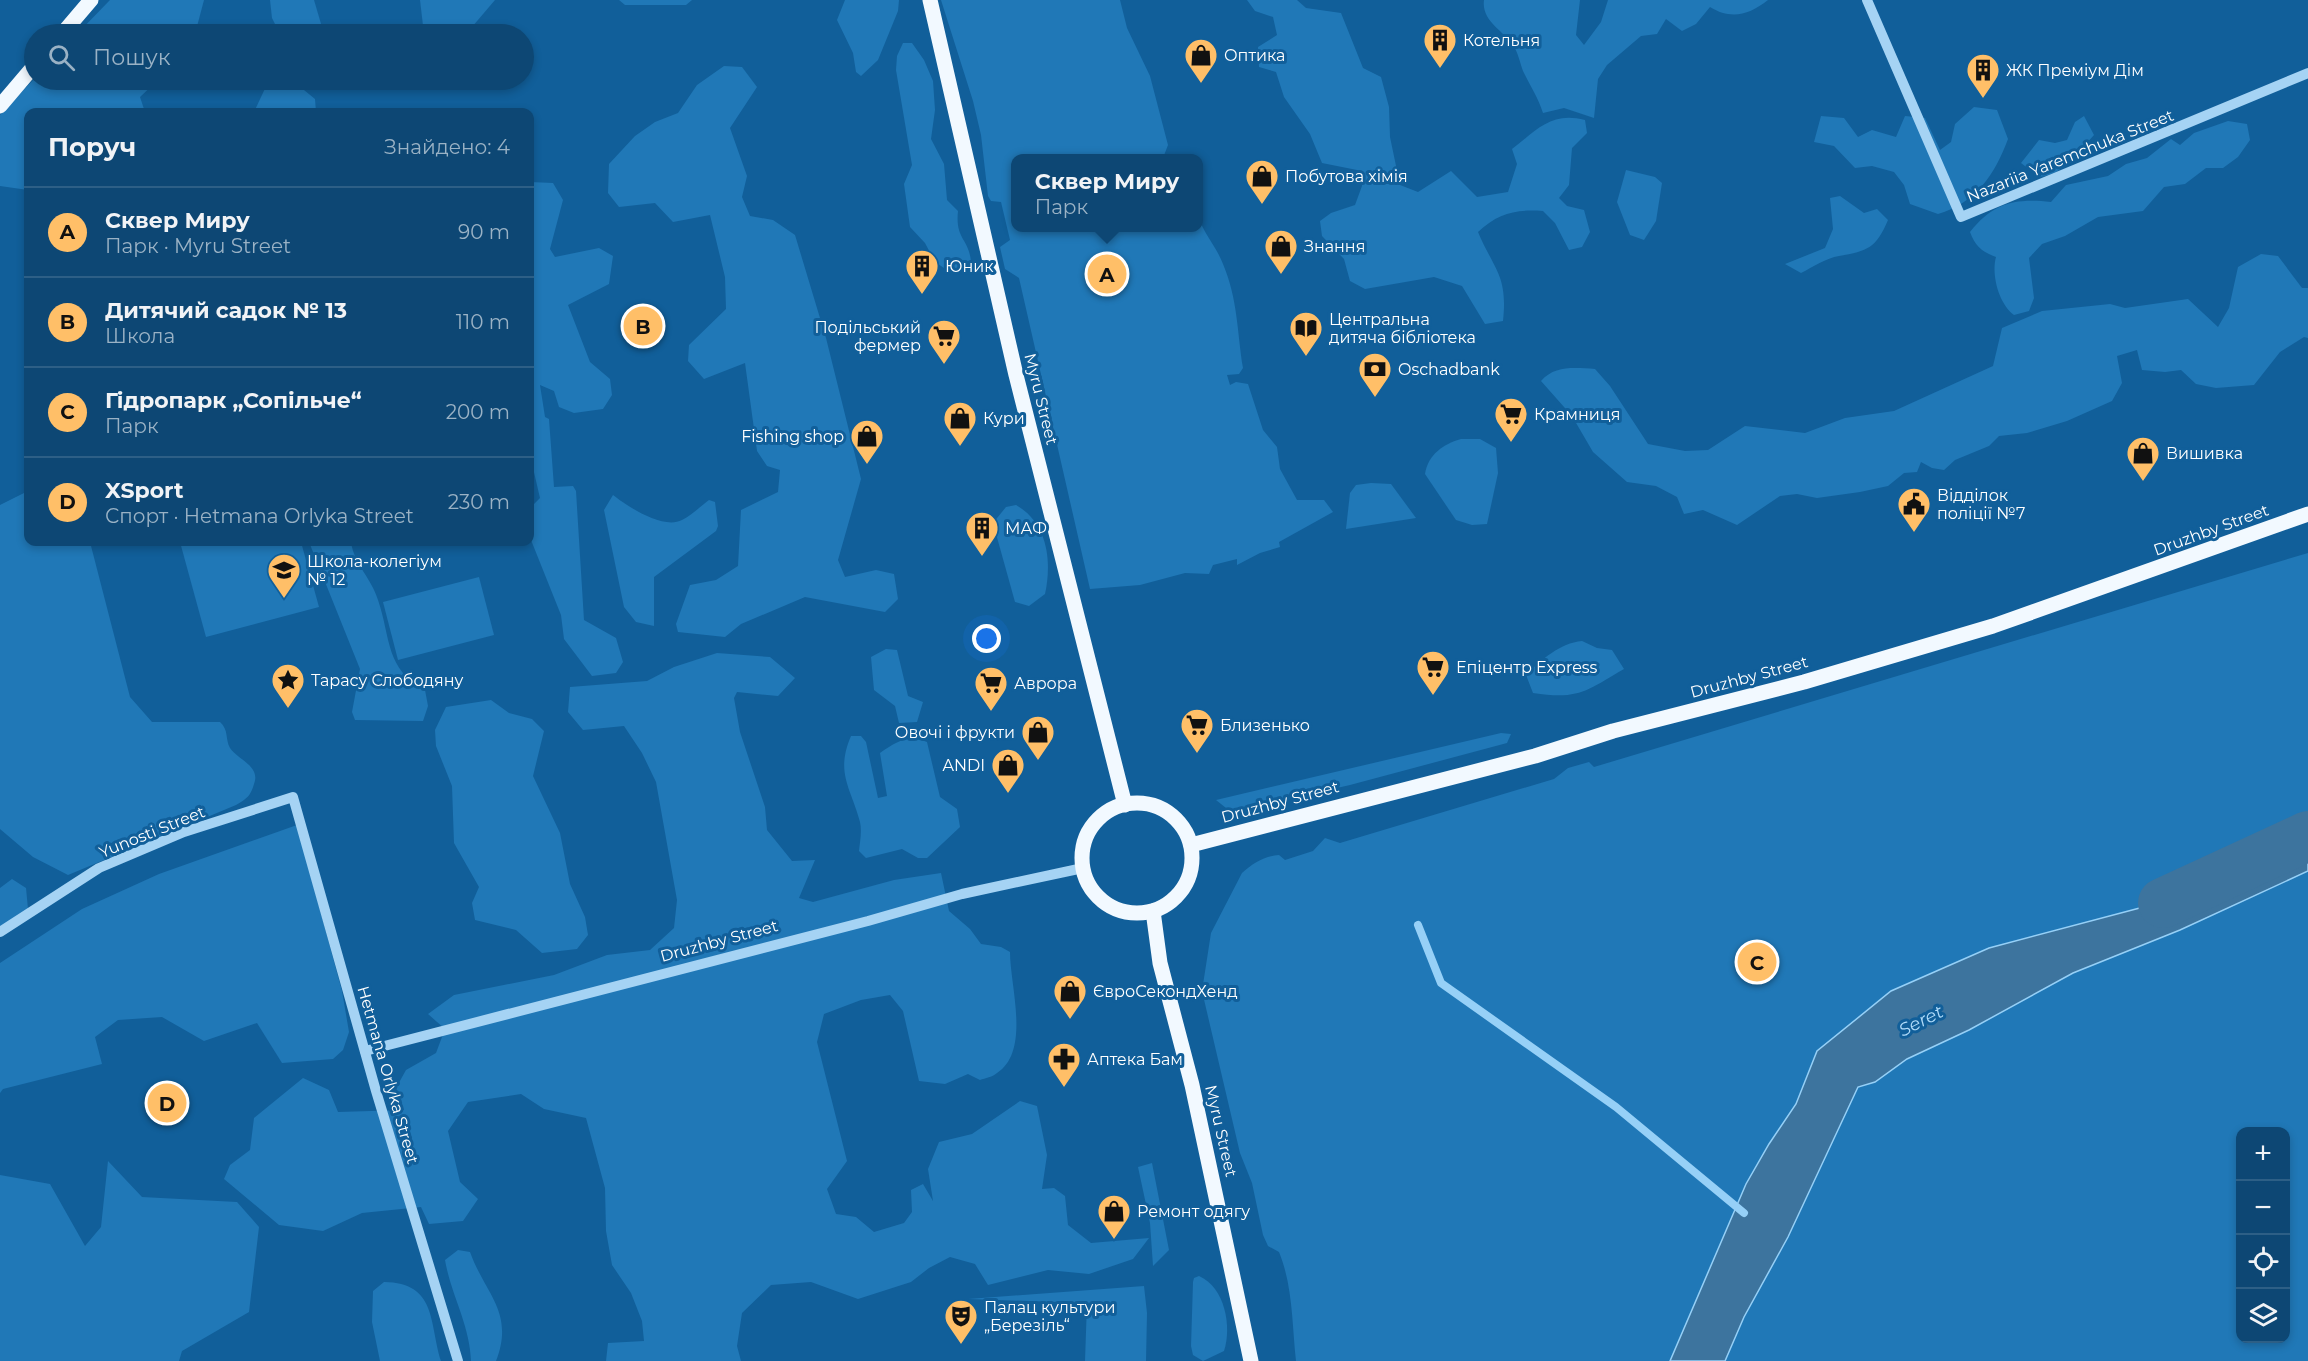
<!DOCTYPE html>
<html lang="uk">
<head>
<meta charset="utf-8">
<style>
  body { margin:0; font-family:Montserrat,sans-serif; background:#164e79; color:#f1f3f6 }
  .controls { position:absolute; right:18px; bottom:18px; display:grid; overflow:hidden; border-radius:12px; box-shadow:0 3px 9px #0003 }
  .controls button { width:54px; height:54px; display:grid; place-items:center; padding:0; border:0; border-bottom:2px solid #2d5f86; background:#0d4774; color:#f1f3f6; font:30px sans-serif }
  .you { position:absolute; left:987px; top:639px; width:21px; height:21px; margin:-15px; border:4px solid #fff; border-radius:50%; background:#1a73e8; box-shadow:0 0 0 9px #1a73e833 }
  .badge { display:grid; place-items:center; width:39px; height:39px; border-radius:50%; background:#ffbf68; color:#111; font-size:20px; font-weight:700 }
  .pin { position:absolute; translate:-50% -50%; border:3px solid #fff; box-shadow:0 2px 6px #0006 }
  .popup { position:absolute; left:1011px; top:154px; width:192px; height:78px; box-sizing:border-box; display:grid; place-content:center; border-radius:12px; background:#0d4774; filter:drop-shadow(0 2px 4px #0005); font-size:20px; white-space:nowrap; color:#9ab2c5 }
  .popup b { font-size:22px; color:#f1f3f6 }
  .popup::after { content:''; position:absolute; left:50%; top:100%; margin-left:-12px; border:12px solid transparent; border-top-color:#0d4774 }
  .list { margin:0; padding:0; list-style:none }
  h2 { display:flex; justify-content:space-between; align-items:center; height:78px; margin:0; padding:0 24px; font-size:26px }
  h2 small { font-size:20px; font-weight:400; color:#9ab2c5 }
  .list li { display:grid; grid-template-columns:39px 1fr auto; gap:18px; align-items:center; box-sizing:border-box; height:90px; padding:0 24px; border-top:2px solid #2d5f86 }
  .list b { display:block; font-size:22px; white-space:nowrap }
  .list p { margin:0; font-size:20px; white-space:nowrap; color:#9ab2c5 }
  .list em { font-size:20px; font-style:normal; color:#9ab2c5 }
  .icon { flex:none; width:33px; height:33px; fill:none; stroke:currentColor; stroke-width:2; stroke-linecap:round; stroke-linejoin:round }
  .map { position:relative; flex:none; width:2308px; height:1361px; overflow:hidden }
  .search { position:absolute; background:#0d4774; box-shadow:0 3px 9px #0003; left:24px; top:24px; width:510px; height:66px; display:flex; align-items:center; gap:15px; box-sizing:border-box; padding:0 21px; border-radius:33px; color:#9ab2c5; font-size:22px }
  .panel { position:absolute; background:#0d4774; box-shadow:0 3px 9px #0003; left:24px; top:108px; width:510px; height:438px; border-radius:12px }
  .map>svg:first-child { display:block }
</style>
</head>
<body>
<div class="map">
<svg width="2308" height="1361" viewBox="0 0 2308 1361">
  <rect width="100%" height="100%" fill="#115f9a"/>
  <g fill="#2078b7" fill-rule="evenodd">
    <path d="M110 0H204L195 34H77Z"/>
    <path d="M270 0H314L324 34H280L272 18Z"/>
    <path d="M420 0H495L466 34H424Z"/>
    <path d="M619 0H692L686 5H625Z"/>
    <path d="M845 0H899L898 11 878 60 861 76 856 72 853 53 837 20Z"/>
    <path d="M941 0H1120L1127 28 1150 76 1168 145 1163 158H1016V228H1198L1199 219C1205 235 1217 248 1223 264 1238 300 1237 331 1243 368L1239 374 1227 375 1230 385 1236 382 1248 384 1263 430 1277 447 1280 469 1297 500H1324L1333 512 1279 542 1280 547 1260 553 1237 565V559L1213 565 1209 574 1185 573 1140 585 1090 589 1019 278 1005 269 1000 247 1010 240 1001 202 991 201 988 196 981 135 973 101Z"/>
    <path d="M1247 0H1297L1306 8 1341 13 1363 68 1381 77 1389 107 1390 137 1400 185 1418 192 1451 171 1477 197 1508 192 1517 164 1512 149C1537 130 1551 111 1585 120L1587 133 1572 148 1569 185 1559 198 1567 206 1584 210 1590 232 1582 247 1569 250 1555 223 1543 211C1516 209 1498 213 1478 232 1494 270 1508 275 1503 321L1485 324 1462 286 1434 277 1365 289 1350 281 1344 259 1322 236 1320 221 1331 213 1355 205 1362 186V171L1322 163 1310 134 1284 97 1276 72 1259 67 1258 47 1277 35 1273 17 1255 11Z"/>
    <path d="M1484 0H1580L1576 35 1584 45 1601 22 1608 0H1768C1749 15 1731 20 1710 7L1696 24 1682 31 1666 19 1657 34 1641 36 1607 65 1598 79 1594 118 1564 108 1543 113C1538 97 1530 86 1523 71 1520 63 1518 52 1513 45 1504 31 1481 21 1484 0Z"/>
    <path d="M903 43H912L924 60 933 81 935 110 931 139 944 164 947 200 958 211C955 240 969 238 971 262L963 271 947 270 935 262 925 243 910 227 904 184 912 165 896 70 897 56Z"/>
    <path d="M724 66 742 67 757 87 730 128 747 176 742 197 750 216 773 220 795 235 826 338 861 479 838 560 845 577 876 570 894 574 898 599 885 612 805 597 741 624 725 637 678 632 676 624 690 585 716 580 738 566 741 510 778 492 780 470 767 466 757 451 745 363 704 379 688 361 689 345 726 309 725 277 710 215 673 222 655 203 619 207 608 193 609 164 635 136 655 122 678 113 697 85Z"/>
    <path d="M34 79V80H158L140 97 145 112H28V190L0 186V115Z"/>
    <path d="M269 80H303L304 90 315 99 316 112H254Z"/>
    <path d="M1974 107 1997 110 2008 139C1995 174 1976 203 1938 214L1910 204 1904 185 1894 172 1872 166 1855 168 1834 146 1814 142 1821 116 1844 118 1858 137 1872 130 1896 137 1905 116 1925 118 1940 150 1951 142 1955 124Z"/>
    <path d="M2084 116 2094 135C2077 153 2065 174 2039 177L2021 163 2039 140 2055 143 2067 140 2075 122Z"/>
    <path d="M2228 121 2247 124 2250 140 2238 157 2223 168H2206L2185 184 2164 187 2143 211 2098 217 2065 236 2042 244 2029 258 2034 298 2029 311 2014 315C1999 304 1991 275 1996 257 1982 252 1975 246 1970 232 1993 203 2015 198 2051 202L2066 185 2108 176 2126 164 2147 158 2171 139 2180 145 2194 133Z"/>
    <path d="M1626 170 1655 177 1662 183 1656 221 1644 240 1630 235 1617 202Z"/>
    <path d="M530 182 553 183 563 200 550 249 555 257 599 248 613 256 609 284 568 305 590 362 610 379 612 395 603 409 574 413 559 407 554 391 540 385 545 417 549 419 554 487 573 486 576 491 584 620 616 638 623 662 616 673 592 676 564 639 561 615 531 540 533 505 540 498 533 468 530 469Z"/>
    <path d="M1840 196 1864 213 1877 209 1888 220C1876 248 1868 251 1839 256 1826 258 1813 267 1801 273L1785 264 1825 248 1833 229 1830 198Z"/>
    <path d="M2261 254 2278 256 2302 288H2308V338L2304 337 2280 352 2254 385 2216 388 2196 384 2181 370 2165 372 2142 370 2137 350 2117 356 2122 383 2112 401 2067 421 2027 433 1999 436 1989 446 1955 460 1944 470 1932 468 1921 462 1917 472 1904 473 1888 486 1860 492 1817 498 1797 494 1780 496 1737 525 1703 510 1684 514 1677 497 1656 486 1627 482 1593 452 1572 416 1541 381C1555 365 1575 368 1595 369L1610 386 1648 444 1685 451 1708 450 1745 426 1805 433 1845 418 1894 411 1993 366 2002 328 2042 311 2110 304 2125 308 2188 299 2218 327 2229 308 2238 267Z"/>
    <path d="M1461 439H1480L1496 448 1498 473 1487 524 1472 525 1456 520 1425 474C1428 454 1444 444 1461 439Z"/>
    <path d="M1371 483 1391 484 1416 518 1346 529 1350 493 1356 485Z"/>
    <path d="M28 491V542H90L130 697 152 722H220C229 730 225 739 230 748 238 760 261 766 254 784 251 795 247 799 236 805L68 875 33 857 0 829V505Z"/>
    <path d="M613 495C627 506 663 530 682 520 692 515 701 506 709 500L715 502 718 526 716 531 654 577V626L636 622 624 607 604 510Z"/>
    <path d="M1016 505C1048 523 1052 562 1045 594L1029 606 1015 602 993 523 1006 507Z"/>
    <path d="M180 542H301L319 607 206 637Z"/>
    <path d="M309 542H351C354 564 372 579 378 600 391 638 385 669 425 690L428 706 423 721 355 720 352 712 360 669Z"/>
    <path d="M2308 553V1361H1296C1292 1325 1293 1286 1279 1252L1268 1246 1263 1235 1252 1183 1240 1153 1202 991 1211 933 1242 873C1253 863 1265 856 1279 855L1285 860 1313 851 1325 838 1340 843 1554 779 1568 768 1589 762 1594 767ZM2240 1132H2286V1338H2240Z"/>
    <path d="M479 577 494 635 398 660 383 602Z"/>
    <path d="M1582 641 1597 648 1612 650 1624 669C1586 691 1579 700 1533 693L1526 675C1541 660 1560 643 1582 641Z"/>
    <path d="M886 649 897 650 908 696 923 702 917 722 899 723 895 706 874 690 871 657Z"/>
    <path d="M717 653 770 657 795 678 778 696 737 692 734 698 740 732 765 807 767 830 792 861 815 860 799 898 813 902 894 880 941 873 949 911 970 929 981 944 1001 947 1010 952C1010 986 1031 1051 997 1073 993 1077 985 1078 980 1080L968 1074 945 1084 919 1081 903 1011 890 995 861 1000 824 1014 817 1042 847 1161 827 1189 836 1214 856 1217 874 1232 904 1223 912 1212 911 1190 923 1184 933 1201 928 1169 939 1142 972 1134 1020 1101 1037 1106 1047 1155 1042 1189 1054 1188 1065 1196 1068 1225 1091 1243 1149 1238 1133 1259 1089 1274 1048 1270 988 1285 975 1264 950 1257 929 1268 911 1282 858 1299 811 1282 771 1285 742 1313 737 1346 741 1361H606L608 1343 644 1341 642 1321 631 1293 612 1265 606 1231 605 1188 586 1118 544 1109 521 1094 468 1102 448 1131 460 1182 478 1199 463 1221 429 1224 421 1207 362 1213 323 1231 279 1225 224 1179 230 1165 250 1150 254 1118 303 1078 329 1090 338 1112 404 1110 396 1088 406 1070 436 1053 445 1029 428 1014 454 995 554 975 607 955 650 950 674 928 677 900 656 782 642 753 624 726 583 730 568 712 570 687 647 681 674 667Z"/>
    <path d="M491 700 509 713 532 719 544 731 533 776 560 833 570 884 585 917 588 935 577 949 542 953 516 930 475 920 472 903 479 887 454 843 452 786 436 746 435 730 446 707Z"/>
    <path d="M1501 733 1511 734 1507 743 1350 785 1231 812 1216 800Z"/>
    <path d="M851 736H861L866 742 878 798 887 796 880 753C896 742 907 734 927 742L940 797 957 809 960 827 927 858H918L902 849 866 858 859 851C860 842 862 831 860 822 851 788 835 773 851 736Z"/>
    <path d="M297 825 342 991 349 1032 343 1050 333 1059 282 1063 257 1023 204 1041 162 1017 118 1020 95 1037 102 1064 3 1089 0 1093V963L82 909 159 874Z"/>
    <path d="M12 879 26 888 28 909 0 929V888Z"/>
    <path d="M108 1161 142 1197 237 1202 259 1227 249 1312 182 1351 179 1361H0V1175L50 1184 85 1246 101 1227Z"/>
    <path d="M1152 1163 1169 1250 1153 1266 1150 1223 1138 1167Z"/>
    <path d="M458 1250 470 1252C485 1294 515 1312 496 1361H471C470 1325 451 1295 445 1260Z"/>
    <path d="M1199 1276C1225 1287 1232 1327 1224 1351L1203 1361 1193 1355 1191 1346 1193 1282 1194 1278Z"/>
    <path d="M384 1282C437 1283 429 1322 441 1361H380L372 1322 373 1291Z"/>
    <path d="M1144 1286 1147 1313 1146 1361H1085L1087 1303 968 1299Z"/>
  </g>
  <path fill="#3d749e" stroke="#96d0f7" stroke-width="1.5" d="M2308 841V871L2180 930 2073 973 1969 1030 1907 1059 1875 1082 1858 1087 1788 1237 1744 1317 1725 1361H1670L1746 1184 1769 1144 1796 1104 1817 1051 1891 991 1989 948 2151 905 2204 880 2259 864Z"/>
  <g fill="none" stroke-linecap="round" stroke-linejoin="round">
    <path stroke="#96d0f7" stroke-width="8" d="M1418 925 1441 983 1616 1107 1744 1213"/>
    <path stroke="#3d749e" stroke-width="50" d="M2163 903 2308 836"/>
    <g stroke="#a5d3f4" stroke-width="10">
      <path d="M1867 0 1961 217 2308 73"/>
      <path d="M0 932 99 868 184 832 293 797 376 1091 458 1361"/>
      <path d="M365 1051 868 921 962 894 1083 868"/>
    </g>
    <g stroke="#f2f9ff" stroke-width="15">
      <path d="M930 0 1016 375 1125 805"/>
      <path d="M62 34 91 0"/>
      <path d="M0 106 34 66"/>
      <circle cx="1137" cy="858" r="55"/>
      <path d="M1191 845 1535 756 1613 731 1804 682 1993 626 2308 514"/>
      <path d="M1153 911 1160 963 1192 1085 1251 1361"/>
    </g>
  </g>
  <defs>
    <symbol id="building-pin" viewBox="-11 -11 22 30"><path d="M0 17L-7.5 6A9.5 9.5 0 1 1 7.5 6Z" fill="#ffbf68" stroke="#115f9a"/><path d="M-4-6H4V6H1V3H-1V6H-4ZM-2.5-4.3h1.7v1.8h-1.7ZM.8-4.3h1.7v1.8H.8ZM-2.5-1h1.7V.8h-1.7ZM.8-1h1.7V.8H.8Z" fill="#111"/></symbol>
    <symbol id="shop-pin" viewBox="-11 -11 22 30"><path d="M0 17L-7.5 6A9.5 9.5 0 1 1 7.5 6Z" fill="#ffbf68" stroke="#115f9a"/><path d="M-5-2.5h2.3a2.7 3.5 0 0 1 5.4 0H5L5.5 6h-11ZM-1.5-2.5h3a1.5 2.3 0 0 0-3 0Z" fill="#111"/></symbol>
    <symbol id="library-pin" viewBox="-11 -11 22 30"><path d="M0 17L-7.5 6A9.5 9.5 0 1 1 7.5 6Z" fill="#ffbf68" stroke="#115f9a"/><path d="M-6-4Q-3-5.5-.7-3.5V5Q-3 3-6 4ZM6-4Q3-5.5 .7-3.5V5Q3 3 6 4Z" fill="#111"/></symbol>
    <symbol id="supermarket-pin" viewBox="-11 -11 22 30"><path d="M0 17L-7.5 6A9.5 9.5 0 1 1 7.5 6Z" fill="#ffbf68" stroke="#115f9a"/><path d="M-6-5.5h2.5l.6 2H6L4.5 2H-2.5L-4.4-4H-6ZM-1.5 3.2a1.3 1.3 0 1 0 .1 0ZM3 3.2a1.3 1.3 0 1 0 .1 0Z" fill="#111"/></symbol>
    <symbol id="bank-pin" viewBox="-11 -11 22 30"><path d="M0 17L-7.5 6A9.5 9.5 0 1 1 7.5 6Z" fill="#ffbf68" stroke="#115f9a"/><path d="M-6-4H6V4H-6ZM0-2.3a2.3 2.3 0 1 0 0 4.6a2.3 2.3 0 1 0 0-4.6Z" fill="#111"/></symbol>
    <symbol id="civic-pin" viewBox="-11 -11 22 30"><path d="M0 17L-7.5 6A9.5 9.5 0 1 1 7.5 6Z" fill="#ffbf68" stroke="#115f9a"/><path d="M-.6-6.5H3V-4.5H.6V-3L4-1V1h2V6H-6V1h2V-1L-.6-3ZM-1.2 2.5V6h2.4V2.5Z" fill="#111"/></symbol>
    <symbol id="school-pin" viewBox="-11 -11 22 30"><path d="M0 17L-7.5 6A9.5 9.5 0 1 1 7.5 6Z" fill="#ffbf68" stroke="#115f9a"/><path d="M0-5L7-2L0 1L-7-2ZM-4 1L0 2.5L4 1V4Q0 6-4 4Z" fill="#111"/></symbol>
    <symbol id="sight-pin" viewBox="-11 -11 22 30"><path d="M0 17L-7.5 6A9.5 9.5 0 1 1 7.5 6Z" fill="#ffbf68" stroke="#115f9a"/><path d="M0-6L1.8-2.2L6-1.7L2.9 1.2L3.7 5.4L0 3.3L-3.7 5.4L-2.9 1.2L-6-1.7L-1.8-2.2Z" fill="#111"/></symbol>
    <symbol id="pharmacy-pin" viewBox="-11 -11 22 30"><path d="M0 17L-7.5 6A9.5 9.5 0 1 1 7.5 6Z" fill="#ffbf68" stroke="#115f9a"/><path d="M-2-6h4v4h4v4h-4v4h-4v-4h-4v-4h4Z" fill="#111"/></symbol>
    <symbol id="theatre-pin" viewBox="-11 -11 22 30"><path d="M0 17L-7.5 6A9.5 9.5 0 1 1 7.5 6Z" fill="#ffbf68" stroke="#115f9a"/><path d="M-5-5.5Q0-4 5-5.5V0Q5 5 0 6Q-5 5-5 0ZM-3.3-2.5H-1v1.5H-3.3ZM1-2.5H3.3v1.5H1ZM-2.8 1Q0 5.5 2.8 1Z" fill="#111"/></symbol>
  </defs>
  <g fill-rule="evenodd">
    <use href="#building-pin" x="1421" y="21" width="38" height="52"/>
    <use href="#shop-pin" x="1182" y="36" width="38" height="52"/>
    <use href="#building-pin" x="1964" y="51" width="38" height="52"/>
    <use href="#shop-pin" x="1243" y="157" width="38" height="52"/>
    <use href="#shop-pin" x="1262" y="227" width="38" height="52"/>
    <use href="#building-pin" x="903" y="247" width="38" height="52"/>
    <use href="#library-pin" x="1287" y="309" width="38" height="52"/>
    <use href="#supermarket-pin" x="925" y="317" width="38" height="52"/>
    <use href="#bank-pin" x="1356" y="350" width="38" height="52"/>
    <use href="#supermarket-pin" x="1492" y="395" width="38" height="52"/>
    <use href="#shop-pin" x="941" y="399" width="38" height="52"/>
    <use href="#shop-pin" x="848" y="417" width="38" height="52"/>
    <use href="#shop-pin" x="2124" y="434" width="38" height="52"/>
    <use href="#civic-pin" x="1895" y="485" width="38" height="52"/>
    <use href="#building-pin" x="963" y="509" width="38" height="52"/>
    <use href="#school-pin" x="265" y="551" width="38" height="52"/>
    <use href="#supermarket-pin" x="1414" y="648" width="38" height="52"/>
    <use href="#sight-pin" x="269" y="661" width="38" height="52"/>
    <use href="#supermarket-pin" x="972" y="664" width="38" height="52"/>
    <use href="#supermarket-pin" x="1178" y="706" width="38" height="52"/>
    <use href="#shop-pin" x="1019" y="713" width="38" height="52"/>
    <use href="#shop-pin" x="989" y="746" width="38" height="52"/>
    <use href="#shop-pin" x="1051" y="972" width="38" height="52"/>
    <use href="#pharmacy-pin" x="1045" y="1040" width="38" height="52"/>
    <use href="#shop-pin" x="1095" y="1192" width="38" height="52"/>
    <use href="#theatre-pin" x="942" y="1297" width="38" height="52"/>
  </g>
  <g text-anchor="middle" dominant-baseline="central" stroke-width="6" stroke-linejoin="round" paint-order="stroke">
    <g font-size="16" fill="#fff" stroke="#115f9a" text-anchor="start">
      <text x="1463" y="40">Котельня</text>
      <text x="1224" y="55">Оптика</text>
      <text x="2006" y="70">ЖК Преміум Дім</text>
      <text x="1285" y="176">Побутова хімія</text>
      <text x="1304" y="246">Знання</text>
      <text x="945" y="266">Юник</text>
      <text x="1329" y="319">Центральна<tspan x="1329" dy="18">дитяча бібліотека</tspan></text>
      <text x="921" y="327" text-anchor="end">Подільський<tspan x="921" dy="18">фермер</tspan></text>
      <text x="1398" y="369">Oschadbank</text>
      <text x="1534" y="414">Крамниця</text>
      <text x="983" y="418">Кури</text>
      <text x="844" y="436" text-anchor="end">Fishing shop</text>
      <text x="2166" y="453">Вишивка</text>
      <text x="1937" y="495">Відділок<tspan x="1937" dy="18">поліції №7</tspan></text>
      <text x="1005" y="528">МАФ</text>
      <text x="307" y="561">Школа-колегіум<tspan x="307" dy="18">№ 12</tspan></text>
      <text x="1456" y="667">Епіцентр Express</text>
      <text x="311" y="680">Тарасу Слободяну</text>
      <text x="1014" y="683">Аврора</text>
      <text x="1220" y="725">Близенько</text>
      <text x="1015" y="732" text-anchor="end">Овочі і фрукти</text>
      <text x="985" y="765" text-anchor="end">ANDI</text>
      <text x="1093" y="991">ЄвроСекондХенд</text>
      <text x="1087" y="1059">Аптека Бам</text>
      <text x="1137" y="1211">Ремонт одягу</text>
      <text x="984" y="1307">Палац культури<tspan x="984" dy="18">„Березіль“</tspan></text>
    </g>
    <g font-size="16" fill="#fff" stroke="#115f9a">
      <text transform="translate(2070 156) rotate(-22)">Nazariia Yaremchuka Street</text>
      <text transform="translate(1041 399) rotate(76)">Myru Street</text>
      <text transform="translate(2211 530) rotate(-20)">Druzhby Street</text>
      <text transform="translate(1749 677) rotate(-15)">Druzhby Street</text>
      <text transform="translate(1280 802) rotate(-15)">Druzhby Street</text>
      <text transform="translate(152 832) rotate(-22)">Yunosti Street</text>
      <text transform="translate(719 941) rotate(-15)">Druzhby Street</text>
      <text transform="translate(388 1075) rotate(74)">Hetmana Orlyka Street</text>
      <text transform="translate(1221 1131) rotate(77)">Myru Street</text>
    </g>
    <g font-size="18" font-style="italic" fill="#b1dcfa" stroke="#115f9a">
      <text transform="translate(1921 1021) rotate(-27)">Seret</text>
    </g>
  </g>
</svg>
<div class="controls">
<button>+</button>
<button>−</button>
<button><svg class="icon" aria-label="locate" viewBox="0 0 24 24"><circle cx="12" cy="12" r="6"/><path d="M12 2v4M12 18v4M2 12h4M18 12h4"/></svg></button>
<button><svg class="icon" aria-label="layers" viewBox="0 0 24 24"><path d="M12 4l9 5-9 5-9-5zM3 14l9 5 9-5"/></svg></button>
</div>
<div class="you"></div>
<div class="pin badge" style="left:1107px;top:274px">A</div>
<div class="popup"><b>Сквер Миру</b>Парк</div>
<div class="pin badge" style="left:643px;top:326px">B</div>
<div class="pin badge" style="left:1757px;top:962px">C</div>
<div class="pin badge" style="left:167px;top:1103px">D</div>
<div class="search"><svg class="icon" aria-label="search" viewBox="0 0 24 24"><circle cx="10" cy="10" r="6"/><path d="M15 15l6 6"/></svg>Пошук</div>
<section class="panel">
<h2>Поруч<small>Знайдено: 4</small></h2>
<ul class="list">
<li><span class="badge">A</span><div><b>Сквер Миру</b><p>Парк · Myru Street</p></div><em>90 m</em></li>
<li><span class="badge">B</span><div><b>Дитячий садок № 13</b><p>Школа</p></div><em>110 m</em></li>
<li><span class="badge">C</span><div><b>Гідропарк „Сопільче“</b><p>Парк</p></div><em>200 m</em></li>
<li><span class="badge">D</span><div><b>XSport</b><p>Спорт · Hetmana Orlyka Street</p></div><em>230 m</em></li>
</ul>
</section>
</div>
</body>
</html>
